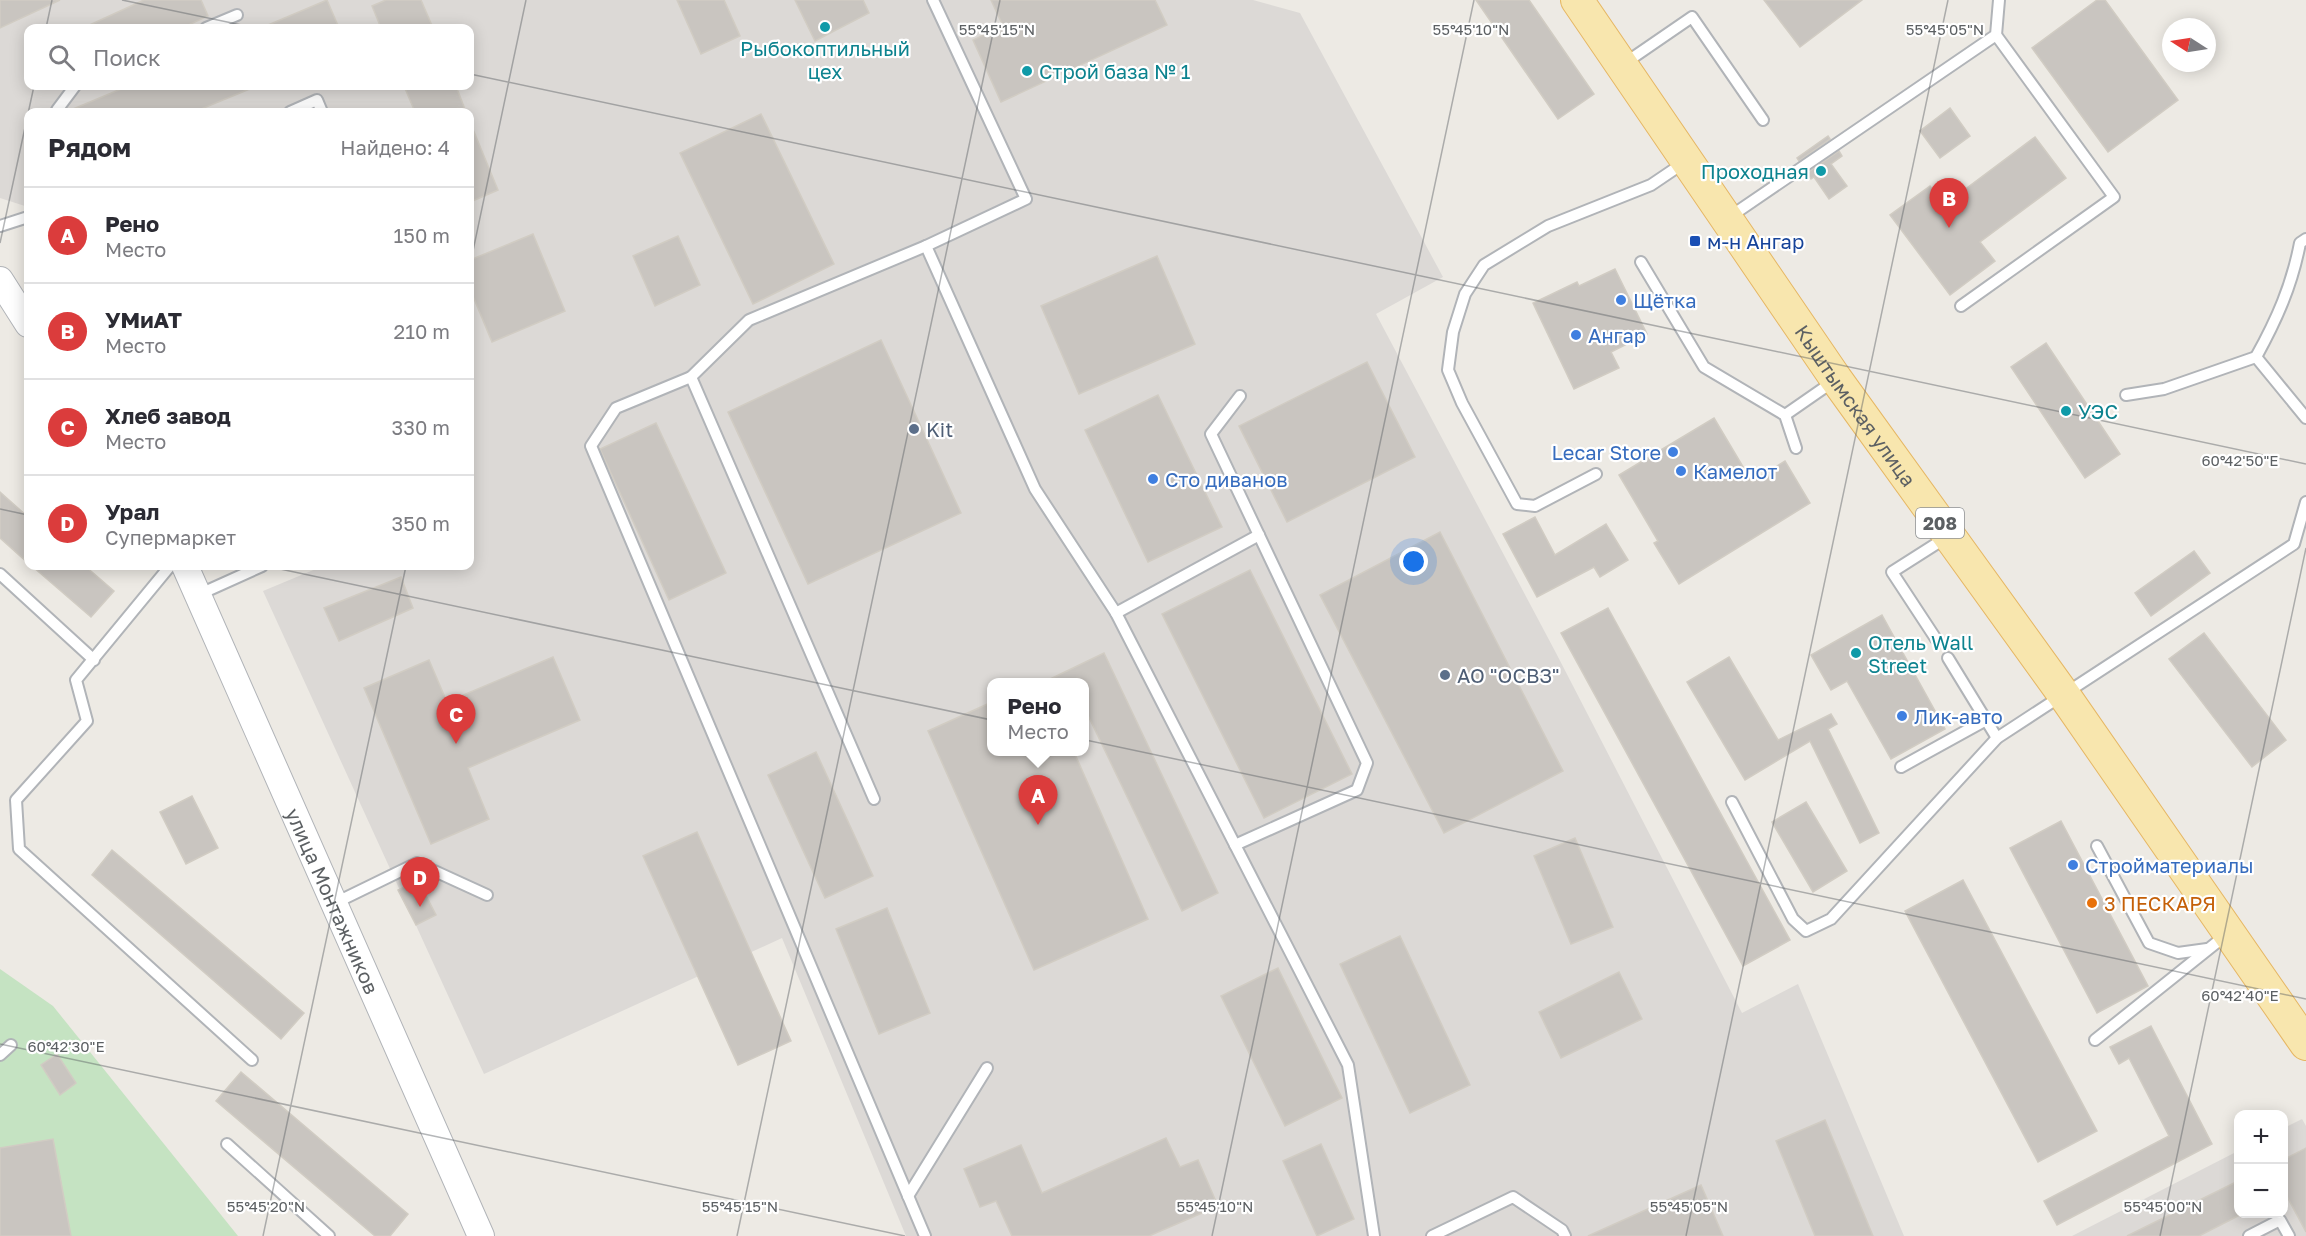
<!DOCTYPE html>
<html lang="ru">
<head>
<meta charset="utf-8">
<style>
  body { margin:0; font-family:"Golos Text",sans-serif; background:#f2f2f3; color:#2b2b33 }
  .controls { position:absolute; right:18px; bottom:18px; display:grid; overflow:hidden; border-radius:12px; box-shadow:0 3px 15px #0003 }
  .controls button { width:54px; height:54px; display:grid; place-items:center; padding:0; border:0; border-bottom:2px solid #e1e1e2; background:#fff; color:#2b2b33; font:30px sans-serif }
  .compass { position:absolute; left:2162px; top:18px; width:54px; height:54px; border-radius:50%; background:#fff; box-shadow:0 3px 15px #0003; rotate:282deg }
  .you { position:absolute; left:1414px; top:562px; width:21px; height:21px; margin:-15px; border:4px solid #fff; border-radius:50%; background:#1a73e8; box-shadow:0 0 0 9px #1a73e833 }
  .badge { display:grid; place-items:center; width:39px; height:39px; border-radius:50%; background:#db3c3c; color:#fff; font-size:20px; font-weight:700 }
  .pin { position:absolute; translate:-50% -50px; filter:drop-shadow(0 2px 3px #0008) }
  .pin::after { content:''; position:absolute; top:32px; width:21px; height:18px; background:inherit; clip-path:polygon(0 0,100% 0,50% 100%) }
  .popup { position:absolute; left:987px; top:678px; width:102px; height:78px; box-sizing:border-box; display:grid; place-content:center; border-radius:12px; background:#fff; filter:drop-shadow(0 2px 4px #0005); font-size:20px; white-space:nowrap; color:#7c7c81 }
  .popup b { font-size:22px; color:#2b2b33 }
  .popup::after { content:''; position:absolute; left:50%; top:100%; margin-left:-12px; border:12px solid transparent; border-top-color:#fff }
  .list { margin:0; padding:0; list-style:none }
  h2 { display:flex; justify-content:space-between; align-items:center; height:78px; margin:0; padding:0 24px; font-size:26px }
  h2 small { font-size:20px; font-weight:400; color:#7c7c81 }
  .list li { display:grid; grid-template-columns:39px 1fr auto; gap:18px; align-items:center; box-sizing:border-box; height:96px; padding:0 24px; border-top:2px solid #e1e1e2 }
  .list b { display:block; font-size:22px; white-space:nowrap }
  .list p { margin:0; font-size:20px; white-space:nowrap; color:#7c7c81 }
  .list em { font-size:20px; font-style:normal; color:#7c7c81 }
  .icon { flex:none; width:33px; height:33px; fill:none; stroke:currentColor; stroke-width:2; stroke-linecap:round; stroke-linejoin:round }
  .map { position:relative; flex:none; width:2306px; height:1236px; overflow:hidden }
  .search { position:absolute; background:#fff; box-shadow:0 3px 15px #0003; left:24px; top:24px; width:450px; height:66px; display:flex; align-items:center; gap:15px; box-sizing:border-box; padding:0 21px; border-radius:12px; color:#7c7c81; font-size:22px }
  .panel { position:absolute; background:#fff; box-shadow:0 3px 15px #0003; left:24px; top:108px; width:450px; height:462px; border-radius:12px }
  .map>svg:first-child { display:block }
</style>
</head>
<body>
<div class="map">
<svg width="2306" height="1236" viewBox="0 0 2306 1236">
  <rect width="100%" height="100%" fill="#edeae4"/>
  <g fill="#dcd9d6" fill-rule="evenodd">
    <path d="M0 0H1253L1300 13 1443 277 1376 314 1556 653 1742 1013 1798 984 1904 1236H906L782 938 484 1074 263 591 323 566H470V112H28V207L0 198ZM28 28H470V86H28ZM992 682H1084V752H992Z"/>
    <path d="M2302 1119 2306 1126V1236H2072L2238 1151V1214H2284V1128Z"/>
  </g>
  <path fill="#c5e3c2" d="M0 969 53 1006 238 1236H0Z"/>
  <g fill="#c9c5c0" stroke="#d1ccc3" stroke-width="1.5">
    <path d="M0 0H60L0 28Z"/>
    <path d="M144 0H201L208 16 182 28H83Z"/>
    <path d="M327 0 339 28H261Z"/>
    <path d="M386 0H421L433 28H381L372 6Z"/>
    <path d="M677 0H724L740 36 701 54Z"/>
    <path d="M795 0H863L869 13 815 41Z"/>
    <path d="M991 0H1155L1167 25 1001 102 973 40 1003 26Z"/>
    <path d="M1476 0H1529L1594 94 1558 119Z"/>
    <path d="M1764 0H1862L1800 47Z"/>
    <path d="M2097 0H2105L2178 100 2108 152 2032 48Z"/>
    <path d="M128 86H257L194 112H66Z"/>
    <path d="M404 86H456L466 112H415Z"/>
    <path d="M1950 108 1970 136 1940 158 1920 131Z"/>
    <path d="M761 114 834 264 753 304 680 153Z"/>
    <path d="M470 122 498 190 470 202Z"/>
    <path d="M1828 136 1830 139 1799 161 1797 158Z"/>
    <path d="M2035 137 2066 178 1980 242 1995 261 1950 295 1890 215 1930 186 1944 205Z"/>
    <path d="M1839 151 1842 156 1831 164 1847 186 1829 199 1814 177 1811 179 1807 173Z"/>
    <path d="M533 234 565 311 492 342 470 289V260Z"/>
    <path d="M678 236 700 285 655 306 633 256Z"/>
    <path d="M1157 256 1195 344 1079 394 1041 306Z"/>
    <path d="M1615 269 1647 334 1611 352 1619 368 1574 389 1533 303 1577 282 1579 286Z"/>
    <path d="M881 340 961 513 808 584 728 412Z"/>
    <path d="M2046 343 2120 454 2085 478 2011 367Z"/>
    <path d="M1367 362 1415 457 1287 522 1239 426Z"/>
    <path d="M1158 395 1222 527 1148 562 1085 430Z"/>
    <path d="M1714 418 1752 482 1785 461 1810 503 1679 584 1654 543 1658 541 1619 475Z"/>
    <path d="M656 423 726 573 669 600 600 449Z"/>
    <path d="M0 492 28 517V563L0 538Z"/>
    <path d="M1535 517 1555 555 1606 524 1628 560 1600 577 1594 567 1537 597 1503 534Z"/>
    <path d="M1440 532 1563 771 1444 833 1320 595Z"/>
    <path d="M2194 551 2210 573 2151 616 2135 593Z"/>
    <path d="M32 566H85L114 591 91 617Z"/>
    <path d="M1250 570 1352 774 1264 818 1162 614Z"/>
    <path d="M401 577 413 608 339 641 324 608Z"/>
    <path d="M1608 608 1790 940 1743 966 1561 633Z"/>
    <path d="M1882 615 1945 729 1891 759 1847 681 1831 690 1811 655Z"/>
    <path d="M2204 633 2286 740 2252 767 2169 659Z"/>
    <path d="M1104 653 1218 893 1182 911 1084 707V682H1044Z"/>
    <path d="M553 657 580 720 468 768 489 819 431 844 364 688 429 660 447 702Z"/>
    <path d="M1729 657 1778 740 1831 714 1837 724 1828 729 1879 833 1860 843 1810 741 1745 780 1687 682Z"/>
    <path d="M992 702V752H1074L1148 919 1034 970 928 731Z"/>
    <path d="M816 752 873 876 825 898 768 775Z"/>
    <path d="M192 796 218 848 186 864 160 812Z"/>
    <path d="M1806 802 1847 871 1813 892 1772 822Z"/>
    <path d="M2061 821 2148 986 2097 1013 2010 848Z"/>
    <path d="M697 832 791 1041 738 1065 643 856Z"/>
    <path d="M1575 838 1613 927 1571 944 1534 856Z"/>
    <path d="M112 850 304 1013 281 1039 92 875Z"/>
    <path d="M418 880 436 915 416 925 398 890Z"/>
    <path d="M1963 880 2097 1131 2038 1162 1905 911Z"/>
    <path d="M887 908 930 1013 879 1034 836 929Z"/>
    <path d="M1400 936 1470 1085 1410 1113 1340 964Z"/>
    <path d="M1278 968 1342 1098 1285 1126 1221 996Z"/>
    <path d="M1619 972 1642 1019 1561 1058 1539 1012Z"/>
    <path d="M2151 1026 2212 1144 2057 1225 2044 1201 2169 1136 2129 1058 2119 1064 2110 1047Z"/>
    <path d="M57 1054 76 1083 60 1095 41 1065Z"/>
    <path d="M241 1072 408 1214 390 1236H375L216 1101Z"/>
    <path d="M1825 1120 1873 1236H1815L1776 1141Z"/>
    <path d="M1166 1138 1180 1167 1198 1160 1218 1206 1149 1236H1012L996 1201 980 1207 964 1169 1021 1145 1042 1193Z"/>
    <path d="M53 1139 71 1236H0V1148Z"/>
    <path d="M1321 1144 1354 1219 1317 1236 1283 1161Z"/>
    <path d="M2306 1148V1232L2283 1189V1160Z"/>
    <path d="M2238 1181V1216L2199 1236H2127Z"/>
    <path d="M1701 1185 1723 1236H1588Z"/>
  </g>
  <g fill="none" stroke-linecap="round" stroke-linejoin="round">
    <defs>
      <g id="service">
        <path d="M206 28 237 15"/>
        <path d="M1625 63 1692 17 1763 120"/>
        <path d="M58 112 57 110 75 86"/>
        <path d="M290 112 317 100 322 112"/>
        <path d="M1728 218 1996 35 1999 0"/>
        <path d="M0 226 28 217"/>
        <path d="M2306 239 2300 243C2292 285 2277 319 2256 357L2306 418"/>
        <path d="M926 246 1035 489 1116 613 1348 1065 1374 1236"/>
        <path d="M1641 262 1704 367 1785 415 1796 448"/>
        <path d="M1961 306 2114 197 1996 35"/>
        <path d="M691 377 616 408 591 446 925 1236"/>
        <path d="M2126 395 2164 389 2256 357"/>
        <path d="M1785 415 1834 381"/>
        <path d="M1596 474 1535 506 1517 504 1462 403 1448 370 1453 332 1465 294 1484 265 1548 226 1651 185 1685 162"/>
        <path d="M170 566 76 680 87 721 16 800 19 849 252 1060"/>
        <path d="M0 574 94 660"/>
        <path d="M200 594 262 566"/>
        <path d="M1116 613 1259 535"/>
        <path d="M1936 639 1892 572 1947 537"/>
        <path d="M1948 658 1997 738"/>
        <path d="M1901 767 1986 720"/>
        <path d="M874 799 691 377 749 320 926 246 1026 199 933 0"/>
        <path d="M1732 802 1793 919 1806 931 1831 919 1997 738 2294 544 2306 502"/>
        <path d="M1235 845 1357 790 1367 763 1211 434 1240 396"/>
        <path d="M2097 846 2149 943 2178 953 2207 949"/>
        <path d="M335 903 417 863 487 895"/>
        <path d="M2095 1040 2226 935"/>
        <path d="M0 1055 11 1045"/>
        <path d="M227 1144 329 1236"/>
        <path d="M908 1196 987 1068"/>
        <path d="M1432 1236 1513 1197 1562 1230 1565 1236"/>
        <path d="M2249 1236 2280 1220 2289 1236"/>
      </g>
      <g id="tertiary">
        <path d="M0 280 28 324"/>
        <path id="s1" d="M185 566 481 1236"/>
      </g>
      <g id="primary">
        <path id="s2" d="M1577 0 1836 379 2064 695 2306 1044"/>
      </g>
    </defs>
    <use href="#service" stroke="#b1b4b8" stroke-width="14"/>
    <use href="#tertiary" stroke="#b1b4b8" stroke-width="28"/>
    <use href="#primary" stroke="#e6b764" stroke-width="34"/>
    <use href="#service" stroke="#fff" stroke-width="10"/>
    <use href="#tertiary" stroke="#fff" stroke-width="26"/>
    <use href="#primary" stroke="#f8e6ae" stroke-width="32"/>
  </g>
  <path fill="none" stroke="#5c6063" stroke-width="1.5" stroke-opacity="0.45" d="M122 0 256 28M46 28 52 0M470 74 2306 464M0 243 34 86M470 265 526 0M0 509 28 515M266 566 2306 999M0 1044 905 1236M263 1236 406 566M737 1236 1000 0M1212 1236 1474 0M1686 1236 1948 0M2160 1236 2306 548"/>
  <g fill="#0f9aa8" stroke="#fff" stroke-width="2">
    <circle cx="825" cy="27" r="6"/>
    <circle cx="1027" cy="71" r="6"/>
    <circle cx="1821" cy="171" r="6"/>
    <circle cx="2066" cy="411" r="6"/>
    <circle cx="1856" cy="653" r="6"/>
  </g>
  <rect fill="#1a4fb4" stroke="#fff" stroke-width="2" x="1689" y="235" width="12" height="12" rx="3"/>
  <g fill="#3f7fe0" stroke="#fff" stroke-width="2">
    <circle cx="1621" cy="300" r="6"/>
    <circle cx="1576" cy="335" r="6"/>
    <circle cx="1673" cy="452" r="6"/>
    <circle cx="1681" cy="471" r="6"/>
    <circle cx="1153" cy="479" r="6"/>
    <circle cx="1902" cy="716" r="6"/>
    <circle cx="2073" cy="865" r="6"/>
  </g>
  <g fill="#5c6f8a" stroke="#fff" stroke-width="2">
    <circle cx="914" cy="429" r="6"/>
    <circle cx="1445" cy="675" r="6"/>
  </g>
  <circle fill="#e8710a" stroke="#fff" stroke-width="2" cx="2092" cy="903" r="6"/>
  <g text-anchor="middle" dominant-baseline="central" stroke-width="4.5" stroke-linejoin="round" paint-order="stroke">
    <rect fill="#fff" stroke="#8d9092" stroke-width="1.5" x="1916" y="508" width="48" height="30" rx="4.5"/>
    <g font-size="18" font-weight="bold" fill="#5c6063">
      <text x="1940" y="523">208</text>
    </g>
    <g font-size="20" fill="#0d838f" stroke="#fff" text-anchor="start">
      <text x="825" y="48" text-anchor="middle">Рыбокоптильный<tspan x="825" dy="23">цех</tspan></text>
      <text x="1039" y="71">Строй база № 1</text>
      <text x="1809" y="171" text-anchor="end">Проходная</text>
      <text x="2078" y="411">УЭС</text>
      <text x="1868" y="642">Отель Wall<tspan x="1868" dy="23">Street</tspan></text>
    </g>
    <g font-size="20" fill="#164399" stroke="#fff" text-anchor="start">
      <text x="1707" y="241">м-н Ангар</text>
    </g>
    <g font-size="20" fill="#366cbe" stroke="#fff" text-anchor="start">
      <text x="1633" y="300">Щётка</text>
      <text x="1588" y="335">Ангар</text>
      <text x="1661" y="452" text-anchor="end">Lecar Store</text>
      <text x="1693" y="471">Камелот</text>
      <text x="1165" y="479">Сто диванов</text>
      <text x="1914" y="716">Лик-авто</text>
      <text x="2085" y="865">Стройматериалы</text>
    </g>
    <g font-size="20" fill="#5c6063" stroke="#fff">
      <text stroke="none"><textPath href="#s2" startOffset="492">Кыштымская улица</textPath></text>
      <text stroke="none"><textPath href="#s1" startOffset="366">улица Монтажников</textPath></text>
    </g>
    <g font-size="20" fill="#4e5e75" stroke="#fff" text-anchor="start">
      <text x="926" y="429">Kit</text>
      <text x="1457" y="675">АО "ОСВЗ"</text>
    </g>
    <g font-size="20" fill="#c56008" stroke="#fff" text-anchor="start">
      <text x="2104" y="903">3 ПЕСКАРЯ</text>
    </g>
  </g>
  <g font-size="15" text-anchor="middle" fill="#5c6063" stroke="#fff" stroke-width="4.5" stroke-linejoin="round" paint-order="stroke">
    <text x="997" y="35">55°45'15"N</text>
    <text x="1471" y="35">55°45'10"N</text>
    <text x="1945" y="35">55°45'05"N</text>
    <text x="2240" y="466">60°42'50"E</text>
    <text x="2240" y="1001">60°42'40"E</text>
    <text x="66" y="1052">60°42'30"E</text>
    <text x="266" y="1212">55°45'20"N</text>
    <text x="740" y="1212">55°45'15"N</text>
    <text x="1215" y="1212">55°45'10"N</text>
    <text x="1689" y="1212">55°45'05"N</text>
    <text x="2163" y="1212">55°45'00"N</text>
  </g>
</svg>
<div class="controls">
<button>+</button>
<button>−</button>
</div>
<svg class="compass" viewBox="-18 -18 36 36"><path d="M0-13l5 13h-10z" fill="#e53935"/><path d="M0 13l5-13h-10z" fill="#7c7c81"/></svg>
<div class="you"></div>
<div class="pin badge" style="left:1038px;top:825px">A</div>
<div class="popup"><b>Рено</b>Место</div>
<div class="pin badge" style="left:1949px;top:228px">B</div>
<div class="pin badge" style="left:456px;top:744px">C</div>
<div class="pin badge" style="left:420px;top:907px">D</div>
<div class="search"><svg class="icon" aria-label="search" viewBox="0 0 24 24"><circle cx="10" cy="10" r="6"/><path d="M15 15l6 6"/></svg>Поиск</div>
<section class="panel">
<h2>Рядом<small>Найдено: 4</small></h2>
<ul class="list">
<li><span class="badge">A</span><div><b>Рено</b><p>Место</p></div><em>150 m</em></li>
<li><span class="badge">B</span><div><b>УМиАТ</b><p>Место</p></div><em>210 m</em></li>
<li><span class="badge">C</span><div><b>Хлеб завод</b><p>Место</p></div><em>330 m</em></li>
<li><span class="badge">D</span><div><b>Урал</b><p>Супермаркет</p></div><em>350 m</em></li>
</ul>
</section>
</div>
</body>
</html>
